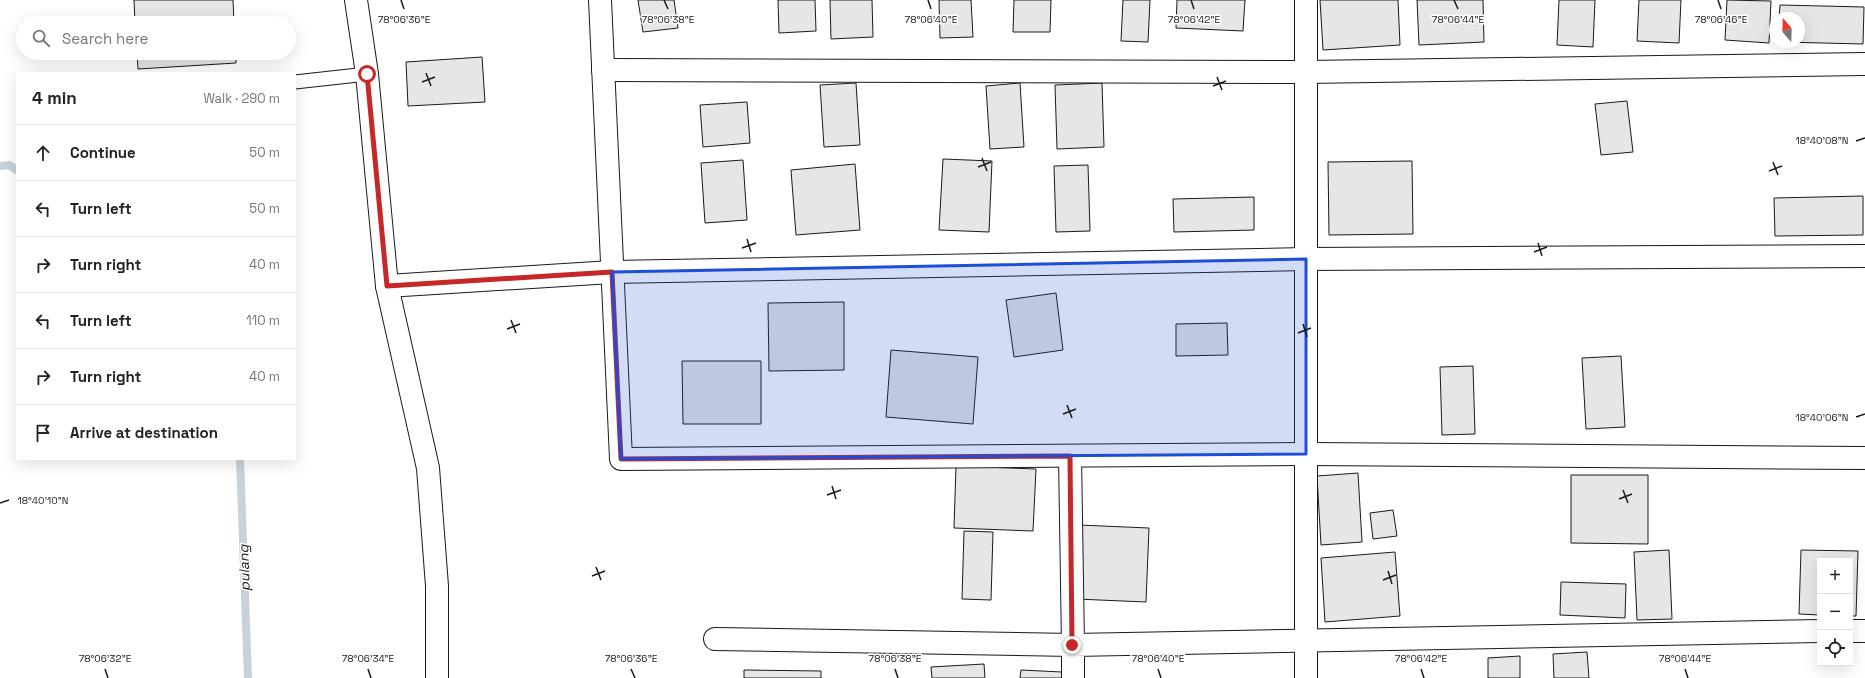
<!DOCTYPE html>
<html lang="en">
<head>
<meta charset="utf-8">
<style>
  body { margin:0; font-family:"Space Grotesk",sans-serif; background:#f6f6f6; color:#222 }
  .controls { position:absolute; right:12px; bottom:12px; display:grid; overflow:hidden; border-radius:0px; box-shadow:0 4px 16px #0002 }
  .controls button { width:36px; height:36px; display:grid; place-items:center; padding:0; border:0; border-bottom:1px solid #e0e0e0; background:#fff; color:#222; font:20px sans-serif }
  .compass { position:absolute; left:1769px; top:12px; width:36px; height:36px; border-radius:50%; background:#fff; box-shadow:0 4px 16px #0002; rotate:341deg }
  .stop { position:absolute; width:12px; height:12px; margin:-9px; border:3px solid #c62828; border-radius:50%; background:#fff }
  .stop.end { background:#c62828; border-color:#fff; box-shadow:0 1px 4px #0008 }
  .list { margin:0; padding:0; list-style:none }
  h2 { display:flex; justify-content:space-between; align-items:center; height:52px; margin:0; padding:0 16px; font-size:17px }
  h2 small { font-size:13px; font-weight:400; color:#767676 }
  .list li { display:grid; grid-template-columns:26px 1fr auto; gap:12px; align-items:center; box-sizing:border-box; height:56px; padding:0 16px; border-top:1px solid #e0e0e0 }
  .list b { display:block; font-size:15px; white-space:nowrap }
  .list em { font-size:13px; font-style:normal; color:#767676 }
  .icon { flex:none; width:22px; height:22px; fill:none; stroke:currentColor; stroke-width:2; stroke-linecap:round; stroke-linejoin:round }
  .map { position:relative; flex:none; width:1865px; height:678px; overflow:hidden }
  .search { position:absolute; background:#fff; box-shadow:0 4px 16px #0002; left:16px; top:16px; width:280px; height:44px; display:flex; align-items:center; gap:10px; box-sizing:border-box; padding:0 14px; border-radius:22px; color:#767676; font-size:15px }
  .panel { position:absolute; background:#fff; box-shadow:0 4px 16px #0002; left:16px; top:72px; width:280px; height:388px; border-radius:0px }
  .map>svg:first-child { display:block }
</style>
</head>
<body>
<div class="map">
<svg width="1865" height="678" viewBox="0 0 1865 678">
  <rect width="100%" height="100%" fill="#fff"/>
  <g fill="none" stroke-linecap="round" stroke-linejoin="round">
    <g stroke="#c6d2dc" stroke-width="8">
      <path d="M0 166 9 165 17 170"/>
      <path d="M240 459 248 678"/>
    </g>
  </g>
  <g fill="#e6e6e6" stroke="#1a1a1a">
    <path d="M134 0H233L234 23H135Z"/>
    <path d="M638 0H674L678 28 643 32Z"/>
    <path d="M778 0H815L816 31 779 33Z"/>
    <path d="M830 0H872L873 37 831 39Z"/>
    <path d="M939 0H971L973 37 940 38Z"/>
    <path d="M1014 0H1051L1050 32H1013Z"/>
    <path d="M1123 0H1150L1148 42 1121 41Z"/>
    <path d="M1177 0H1245L1243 31 1176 28Z"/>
    <path d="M1320 0H1398L1400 45 1323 50Z"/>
    <path d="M1417 0H1483L1484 42 1419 45Z"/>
    <path d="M1559 0H1595L1593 47 1557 45Z"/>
    <path d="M1639 0H1681L1679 43 1637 41Z"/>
    <path d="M1727 0 1771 1 1769 43 1725 40Z"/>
    <path d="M1780 5 1864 7 1863 44 1782 42H1799V18H1779Z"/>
    <path d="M137 53H236V63L138 69Z"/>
    <path d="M482 57 485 102 408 106 406 62Z"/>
    <path d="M856 83 860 145 824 147 820 85Z"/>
    <path d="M1020 83 1024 147 990 149 986 86Z"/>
    <path d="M1102 83 1104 147 1057 149 1055 85Z"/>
    <path d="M1627 101 1633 152 1601 155 1595 104Z"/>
    <path d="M747 102 750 143 703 147 700 105Z"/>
    <path d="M943 159 992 161 989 232 939 230Z"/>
    <path d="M743 160 747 220 705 223 701 163Z"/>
    <path d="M1412 161 1413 234 1329 235 1328 162Z"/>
    <path d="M855 164 860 230 796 235 791 170Z"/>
    <path d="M1088 165 1090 231 1056 232 1054 166Z"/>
    <path d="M1863 196V235L1775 236 1774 198Z"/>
    <path d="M1254 197V230L1174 232 1173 199Z"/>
    <path d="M1056 293 1063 350 1014 357 1006 300Z"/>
    <path d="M844 302V370L769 371 768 303Z"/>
    <path d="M1227 323 1228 355 1176 356V324Z"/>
    <path d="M891 350 978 357 973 424 886 417Z"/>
    <path d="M1621 356 1625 427 1586 429 1582 358Z"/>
    <path d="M682 361H761V424H683Z"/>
    <path d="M1473 366 1475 434 1442 435 1440 367Z"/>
    <path d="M956 466 1036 469 1033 531 954 528Z"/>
    <path d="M1358 473 1362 542 1321 545 1317 476Z"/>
    <path d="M1571 475H1648V544L1571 543Z"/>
    <path d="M1393 510 1397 536 1373 539 1370 513Z"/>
    <path d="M1079 525 1149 528 1146 602 1076 599Z"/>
    <path d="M964 531 993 532 991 600 962 599Z"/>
    <path d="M1669 550 1672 619 1637 620 1634 552Z"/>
    <path d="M1801 550 1858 551 1856 616H1850V561H1820V615L1799 614Z"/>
    <path d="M1395 552 1400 616 1325 622 1321 558Z"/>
    <path d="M1561 582 1626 584 1625 618 1560 615Z"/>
    <path d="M1587 652 1589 678H1554L1553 654Z"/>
    <path d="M1520 656V678H1488V658Z"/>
    <path d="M984 664 985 678H932L931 667Z"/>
    <path d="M744 670 821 671V678H744Z"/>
    <path d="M1021 670 1062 672V678H1020Z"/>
  </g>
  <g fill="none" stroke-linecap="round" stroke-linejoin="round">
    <defs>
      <path id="service" d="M295 82 367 74"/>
      <g id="minor">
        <path d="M356 0 367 74 387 286 428 468 437 586V678"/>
        <path d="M600 0 621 459 1306 454 1865 458"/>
        <path d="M1306 0V678"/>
        <path d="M603 70 1306 72 1865 64"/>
        <path d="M387 286 612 272 1306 259 1865 256"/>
        <path d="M1850 631H1865"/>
        <path d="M715 639 1073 645 1070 456"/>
        <path d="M1073 678V645L1820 631"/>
      </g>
    </defs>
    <use href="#service" stroke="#1a1a1a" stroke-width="15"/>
    <use href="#minor" stroke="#1a1a1a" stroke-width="24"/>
    <use href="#service" stroke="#fff" stroke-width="13"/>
    <use href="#minor" stroke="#fff" stroke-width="22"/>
  </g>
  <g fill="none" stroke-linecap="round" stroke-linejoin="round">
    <path stroke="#c62828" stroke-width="5" d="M367 74 387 286 612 272 621 459 1070 456 1072 645"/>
  </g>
  <path fill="#1d4ed8" fill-opacity="0.2" stroke="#1d4ed8" stroke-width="3" stroke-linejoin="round" d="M1306 259V454L621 459 612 272Z"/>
  <path fill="none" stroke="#1a1a1a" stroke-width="1.5" d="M401 0 404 9M664 0 668 9M928 0 931 9M1191 0 1194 9M1454 0 1458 9M1718 0 1721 9M426 73 431 86M1217 77 1222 90M422 82 435 77M1213 86 1226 81M1856 141 1865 138M982 158 987 171M1773 162 1778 175M978 167 991 162M1769 171 1782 166M747 239 751 252M1538 243 1542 256M742 248 756 243M1534 252 1547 247M511 320 516 333M1303 324 1307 337M507 329 520 324M1298 333 1311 328M1067 405 1072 418M1063 414 1076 409M1856 417 1865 414M832 486 836 499M1623 490 1628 503M827 495 841 490M1619 499 1632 494M0 503 9 500M596 567 601 580M1388 571 1392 584M592 576 605 571M1383 580 1396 575M105 669 108 678M368 669 371 678M631 669 635 678M895 669 898 678M1158 669 1161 678M1421 669 1424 678M1685 669 1688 678"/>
  <g text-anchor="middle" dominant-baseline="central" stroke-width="3" stroke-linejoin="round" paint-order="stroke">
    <g font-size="14" font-style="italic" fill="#1a1a1a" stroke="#fff">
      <text transform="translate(244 568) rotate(-92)">pulang</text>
    </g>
  </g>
  <g font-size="10" text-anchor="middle" fill="#1a1a1a" stroke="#fff" stroke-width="3" stroke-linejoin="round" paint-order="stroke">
    <text x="404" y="23">78°06'36"E</text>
    <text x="668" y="23">78°06'38"E</text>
    <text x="931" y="23">78°06'40"E</text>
    <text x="1194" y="23">78°06'42"E</text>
    <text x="1458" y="23">78°06'44"E</text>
    <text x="1721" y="23">78°06'46"E</text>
    <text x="1822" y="144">18°40'08"N</text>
    <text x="1822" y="421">18°40'06"N</text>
    <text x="43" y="504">18°40'10"N</text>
    <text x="105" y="662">78°06'32"E</text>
    <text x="368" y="662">78°06'34"E</text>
    <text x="631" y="662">78°06'36"E</text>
    <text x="895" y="662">78°06'38"E</text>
    <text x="1158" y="662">78°06'40"E</text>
    <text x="1421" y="662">78°06'42"E</text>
    <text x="1685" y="662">78°06'44"E</text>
  </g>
</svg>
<div class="controls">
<button>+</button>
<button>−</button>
<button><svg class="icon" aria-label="locate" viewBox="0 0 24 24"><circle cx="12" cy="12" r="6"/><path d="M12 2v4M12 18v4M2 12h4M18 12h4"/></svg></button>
</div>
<svg class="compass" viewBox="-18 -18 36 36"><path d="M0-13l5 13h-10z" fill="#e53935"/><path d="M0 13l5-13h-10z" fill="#767676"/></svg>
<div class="stop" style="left:367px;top:74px"></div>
<div class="stop end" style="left:1072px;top:645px"></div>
<div class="search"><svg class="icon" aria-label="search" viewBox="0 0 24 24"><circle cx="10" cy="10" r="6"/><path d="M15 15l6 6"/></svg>Search here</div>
<section class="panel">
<h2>4 min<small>Walk · 290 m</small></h2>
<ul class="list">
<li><svg class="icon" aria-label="ahead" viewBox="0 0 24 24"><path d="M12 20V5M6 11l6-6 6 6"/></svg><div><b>Continue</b></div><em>50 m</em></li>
<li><svg class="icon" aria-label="left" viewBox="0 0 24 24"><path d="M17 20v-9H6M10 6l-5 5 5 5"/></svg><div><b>Turn left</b></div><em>50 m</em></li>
<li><svg class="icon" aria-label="right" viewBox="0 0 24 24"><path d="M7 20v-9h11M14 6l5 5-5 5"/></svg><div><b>Turn right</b></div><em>40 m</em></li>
<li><svg class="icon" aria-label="left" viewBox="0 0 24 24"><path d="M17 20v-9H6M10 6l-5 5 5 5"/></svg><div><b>Turn left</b></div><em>110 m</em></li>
<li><svg class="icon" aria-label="right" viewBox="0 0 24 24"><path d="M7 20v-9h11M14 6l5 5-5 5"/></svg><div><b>Turn right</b></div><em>40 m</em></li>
<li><svg class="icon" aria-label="arrive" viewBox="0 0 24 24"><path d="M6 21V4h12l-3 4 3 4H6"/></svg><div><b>Arrive at destination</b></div></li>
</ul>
</section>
</div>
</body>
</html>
